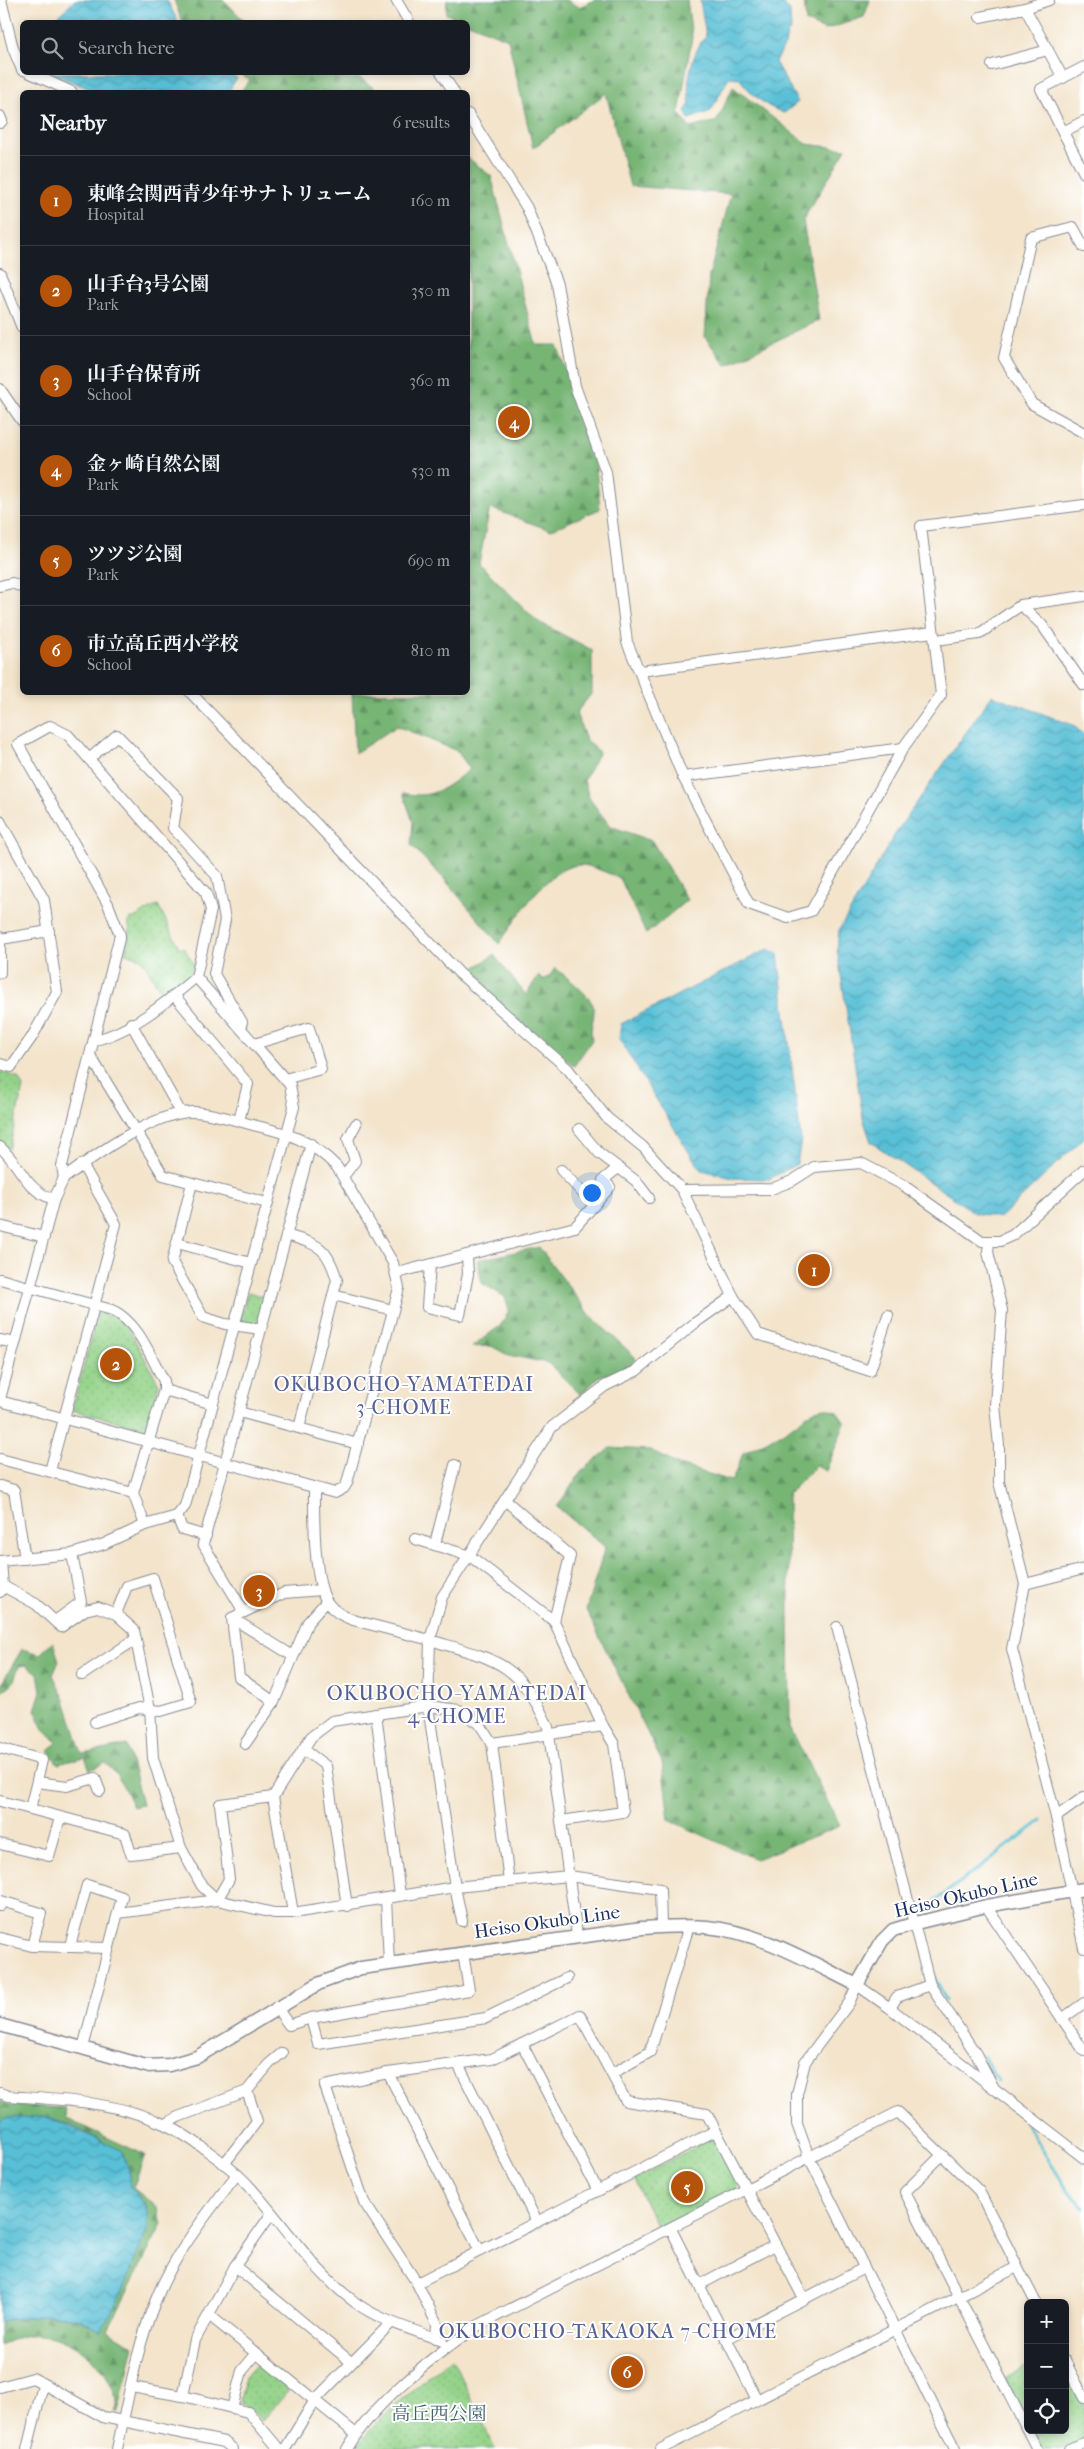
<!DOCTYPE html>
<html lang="en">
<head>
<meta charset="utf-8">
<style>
  body { margin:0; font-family:"IM FELL French Canon","Noto Serif JP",serif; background:#20242c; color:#f1f3f6 }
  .controls { position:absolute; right:15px; bottom:15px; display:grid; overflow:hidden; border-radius:8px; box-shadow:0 2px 8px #0003 }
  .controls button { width:45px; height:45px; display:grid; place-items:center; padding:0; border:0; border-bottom:1px solid #363941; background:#171b24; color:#f1f3f6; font:25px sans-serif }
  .you { position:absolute; left:591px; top:1192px; width:18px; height:18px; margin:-12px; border:4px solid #fff; border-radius:50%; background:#1a73e8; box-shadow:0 0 0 8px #1a73e833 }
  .badge { display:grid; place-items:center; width:32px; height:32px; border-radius:50%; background:#b45309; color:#fff; font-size:16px; font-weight:700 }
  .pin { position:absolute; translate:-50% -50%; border:2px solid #fff; box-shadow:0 1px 5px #0006 }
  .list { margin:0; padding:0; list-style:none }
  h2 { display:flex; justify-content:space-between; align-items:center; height:65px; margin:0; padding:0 20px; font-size:21px }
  h2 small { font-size:16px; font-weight:400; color:#9ea1a6 }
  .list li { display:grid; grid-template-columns:32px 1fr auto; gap:15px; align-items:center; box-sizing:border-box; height:90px; padding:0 20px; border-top:1px solid #363941 }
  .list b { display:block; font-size:19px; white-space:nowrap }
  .list p { margin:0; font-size:16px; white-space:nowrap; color:#9ea1a6 }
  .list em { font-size:16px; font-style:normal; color:#9ea1a6 }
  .icon { flex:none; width:28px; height:28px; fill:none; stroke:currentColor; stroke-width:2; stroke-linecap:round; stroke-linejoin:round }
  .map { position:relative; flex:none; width:1084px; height:2449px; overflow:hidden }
  .search { position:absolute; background:#171b24; box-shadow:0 2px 8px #0003; left:20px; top:20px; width:450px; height:55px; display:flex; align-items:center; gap:12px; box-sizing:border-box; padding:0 18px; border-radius:8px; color:#9ea1a6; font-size:19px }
  .panel { position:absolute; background:#171b24; box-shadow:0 2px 8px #0003; left:20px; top:90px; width:450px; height:605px; border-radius:8px }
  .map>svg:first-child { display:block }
</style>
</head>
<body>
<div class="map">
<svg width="1084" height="2449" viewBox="0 0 1084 2449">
  <defs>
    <pattern id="grass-dots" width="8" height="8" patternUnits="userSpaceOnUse" patternTransform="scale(1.25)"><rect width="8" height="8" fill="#94d389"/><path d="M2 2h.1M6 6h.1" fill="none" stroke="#7fb579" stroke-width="1.8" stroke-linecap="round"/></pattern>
    <pattern id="forest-firs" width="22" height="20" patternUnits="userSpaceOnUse" patternTransform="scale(1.25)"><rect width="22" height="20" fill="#77b575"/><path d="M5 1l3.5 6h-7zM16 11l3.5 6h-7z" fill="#619463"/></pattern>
    <pattern id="water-waves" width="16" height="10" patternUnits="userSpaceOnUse" patternTransform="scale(1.25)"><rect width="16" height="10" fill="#58c0d6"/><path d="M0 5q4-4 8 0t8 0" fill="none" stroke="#489cb1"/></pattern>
  </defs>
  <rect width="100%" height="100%" fill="#fff"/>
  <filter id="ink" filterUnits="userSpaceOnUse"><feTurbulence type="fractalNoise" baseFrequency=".02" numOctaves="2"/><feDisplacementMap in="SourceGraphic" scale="10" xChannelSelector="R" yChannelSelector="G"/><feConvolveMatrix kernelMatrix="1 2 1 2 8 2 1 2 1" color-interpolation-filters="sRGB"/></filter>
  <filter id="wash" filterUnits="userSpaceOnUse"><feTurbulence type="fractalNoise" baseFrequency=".0096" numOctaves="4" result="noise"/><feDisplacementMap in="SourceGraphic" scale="20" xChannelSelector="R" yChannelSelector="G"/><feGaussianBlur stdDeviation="1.12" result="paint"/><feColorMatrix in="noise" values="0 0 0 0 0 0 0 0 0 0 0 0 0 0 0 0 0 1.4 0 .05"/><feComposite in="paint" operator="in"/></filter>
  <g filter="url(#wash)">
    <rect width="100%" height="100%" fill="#f3e4cb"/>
    <g fill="url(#grass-dots)" stroke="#588174">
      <path d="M158 905 179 947 184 948 194 964 190 975 165 998 141 958 125 953 130 930 128 921Z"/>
      <path d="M3 1072 18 1078 23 1087 9 1149 0 1142V1073Z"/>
      <path d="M248 1292 266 1297 260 1321 253 1324 240 1320Z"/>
      <path d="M98 1312 113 1316 126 1324 159 1384 147 1429 72 1410Z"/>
      <path d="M712 2138 716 2141 738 2184 736 2191 659 2230 634 2180Z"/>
      <path d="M452 2358 495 2449H356C375 2417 422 2382 452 2358Z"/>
      <path d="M263 2364 291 2388 262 2421C255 2413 245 2409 240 2401L245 2377 256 2365Z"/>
      <path d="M1028 2366V2423L1004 2378Z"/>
      <path d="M1065 2372 1084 2406V2440L1061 2449H1041L1032 2430H1065Z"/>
    </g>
    <g fill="url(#forest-firs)" stroke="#49726a">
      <path d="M174 0H224L245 22H182Z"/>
      <path d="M447 0H566L579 7 594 0H687L692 37 679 113 690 128 717 121 733 87 807 144 846 149 803 220 819 320 726 365 705 337 709 276 731 194 630 186 606 93 533 148 508 39 446 14Z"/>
      <path d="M804 0H870L864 17 825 30 806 22Z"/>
      <path d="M238 73H340L342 79 360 78 379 92H240L250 80Z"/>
      <path d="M468 158 491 176 536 345H557L594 448 600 509 550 530 490 508 479 563 537 621 592 650V693L576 713 586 740 599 752 584 780 589 798 610 826 652 841 687 900 646 934 620 878C609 874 595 867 583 865 549 862 517 919 499 944L444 879 411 845 413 822 403 793C433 800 447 787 470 769L457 751 397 726 355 753 352 693 468 692Z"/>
      <path d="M494 955 526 995 538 976 543 980 549 977 555 968C565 976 595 998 594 1010 594 1023 589 1026 592 1040L574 1066 537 1037 465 974Z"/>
      <path d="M539 1247 591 1316 636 1358 628 1369 600 1376 581 1395 548 1363 508 1355 491 1346 472 1347 501 1325 509 1311 505 1297 482 1283 477 1260Z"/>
      <path d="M825 1408 837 1412 845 1423 826 1471 816 1466 788 1494 790 1727 840 1826 756 1859 669 1820 662 1762 586 1610 605 1547 557 1507 581 1472 610 1448 650 1450 679 1465 732 1481 743 1453 786 1431 814 1410Z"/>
      <path d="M53 1642 59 1661 53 1675 65 1700 82 1754 127 1745 142 1805 133 1807C125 1790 120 1775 105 1763L90 1770 85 1757 58 1764 49 1751 57 1742 44 1729 35 1710 41 1691 38 1673 26 1665 19 1666 13 1683 3 1691 0 1690V1686L22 1649 40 1654Z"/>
      <path d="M0 2101 10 2105 65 2108 67 2119 145 2155 133 2188 158 2208 162 2224 108 2330 134 2346 118 2412H115C119 2403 117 2399 113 2390 102 2358 65 2332 29 2335 20 2336 9 2342 0 2345V2321L48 2314 78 2318 101 2331 148 2228 144 2204 130 2187 128 2166 103 2141 70 2125 49 2117 4 2118 0 2123Z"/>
    </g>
    <g fill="url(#water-waves)" stroke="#3a789a">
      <path d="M75 0H167L178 22H52Z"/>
      <path d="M700 0H786L784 4 790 11 791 29 787 34 785 45 775 62 798 102 784 113C764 106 751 94 739 78L729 77 711 111 689 119 685 111 690 104C685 82 692 52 706 36Z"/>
      <path d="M224 73 237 78 228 92H109L92 90 51 73Z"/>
      <path d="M992 695 1073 725 1084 735V1138L1000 1218 975 1213 871 1142 863 1118 837 949 839 930 897 831Z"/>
      <path d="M768 949 778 954 801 1140 797 1164 769 1179 732 1178 702 1170 692 1157 619 1039 621 1024Z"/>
      <path d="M49 2117 121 2150 128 2166 130 2187 144 2204 148 2215V2228L121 2294 101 2331 78 2318 48 2314 0 2321V2123L4 2118Z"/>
    </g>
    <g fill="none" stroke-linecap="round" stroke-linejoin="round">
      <g stroke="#58c0d6" stroke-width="3">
        <path d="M918 1914 1042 1820"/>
        <path d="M921 1930 933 1975 946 2001"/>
        <path d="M983 2056 998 2081"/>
        <path d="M1026 2124 1067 2189 1084 2207"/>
      </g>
    </g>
  </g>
  <g filter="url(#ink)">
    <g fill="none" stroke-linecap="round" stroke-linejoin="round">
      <defs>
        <g id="minor">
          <path d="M1 0 13 48 22 70"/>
          <path d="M396 0 409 22"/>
          <path d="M1025 8 1063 78"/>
          <path d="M980 17 1025 8 1049 0"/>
          <path d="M992 65 1048 50"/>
          <path d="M1084 67 1041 89 1084 173"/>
          <path d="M28 72 72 92"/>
          <path d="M441 72 454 92"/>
          <path d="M468 114 527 208 557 284 575 386 606 472 627 642 683 777 749 904 788 918 811 911 903 748 941 695 921 526 1084 505"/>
          <path d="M0 116 2 121 0 123"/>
          <path d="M1063 132 1084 121"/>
          <path d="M1084 247 1073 227 1031 238 1004 358 1032 404 1084 433"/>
          <path d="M0 273 22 328"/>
          <path d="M0 389 22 421"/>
          <path d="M0 586 12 583 22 587"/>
          <path d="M1021 605 1042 625 1084 685"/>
          <path d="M936 640 979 634 1021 605 1084 596"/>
          <path d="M640 671 933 632"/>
          <path d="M190 692 459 973 568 1069 607 1118 643 1147 682 1190 733 1296 758 1334 870 1371 888 1315"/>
          <path d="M89 759 117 735 178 798 173 828 217 876 225 920 214 974 242 1022 241 1025"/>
          <path d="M683 777 903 748"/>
          <path d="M0 821 44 900 57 992 32 1037 11 1067 0 1064"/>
          <path d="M0 937V973"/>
          <path d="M1 939 49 931"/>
          <path d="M174 995 248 1084 239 1121"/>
          <path d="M131 1023 181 1113"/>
          <path d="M95 1040C131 1032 169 1000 196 977"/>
          <path d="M254 1044 309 1028 321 1069 285 1079"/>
          <path d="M91 1057 163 1175 267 1203"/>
          <path d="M579 1129 599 1153 636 1181 649 1198"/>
          <path d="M0 1147C21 1165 26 1192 54 1199"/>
          <path d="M561 1170 594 1205"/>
          <path d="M343 1177 355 1161 348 1139 356 1124"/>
          <path d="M192 1183 172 1262 203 1317 225 1324 261 1329"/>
          <path d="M682 1190 771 1189 792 1181 814 1167 861 1163 903 1185 982 1241H1000L1013 1235 1084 1170"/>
          <path d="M0 1226 44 1237"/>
          <path d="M286 1235C319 1245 327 1246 337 1280L299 1428"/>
          <path d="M989 1241 988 1252 1002 1310 995 1405 999 1446V1482L1025 1584"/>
          <path d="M177 1243 251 1263"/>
          <path d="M430 1265 427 1307 460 1315 468 1274 467 1255"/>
          <path d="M397 1273 575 1227 610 1187 603 1180 618 1168"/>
          <path d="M0 1279 112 1310C139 1323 150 1356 164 1381V1390"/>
          <path d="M333 1295 393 1310"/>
          <path d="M0 1340 15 1343"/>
          <path d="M0 1399 54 1199 64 1178 62 1166 120 935 108 904 18 744 50 726 68 735 206 893 211 910 196 977 290 1085 294 1107 185 1506 177 1516 145 1525 104 1544 72 1554 0 1561"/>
          <path d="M0 1401 335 1493 344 1488 347 1483 399 1288 393 1263 337 1167C312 1141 291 1134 257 1126 237 1121 215 1113 194 1112 155 1111 94 1156 63 1179"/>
          <path d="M239 1412 358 1444"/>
          <path d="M0 1459 133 1493"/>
          <path d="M50 1471 116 1224 82 1164"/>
          <path d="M0 1486 14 1490 25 1559"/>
          <path d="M314 1487C314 1513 313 1584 328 1603 334 1612 343 1616 353 1620L430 1640 442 1597 552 1427 605 1386 636 1371 695 1323 733 1296"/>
          <path d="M505 1500 570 1556 554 1621 603 1726 614 1744 623 1812 561 1821"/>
          <path d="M177 1516 182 1529 206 1536"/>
          <path d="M145 1525 133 1493 164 1390 213 1404"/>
          <path d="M415 1539 470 1556 554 1621"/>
          <path d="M435 1544 455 1465"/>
          <path d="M1084 1569 1025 1584 1012 1649 1056 1817 1084 1948"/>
          <path d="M3 1586 36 1604 61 1627 85 1610 98 1607 116 1614 134 1630 150 1709 153 1758 181 1848 202 1886 217 1900"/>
          <path d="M0 1592 3 1586 1 1561"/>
          <path d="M244 1612 203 1544 311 1144"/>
          <path d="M232 1618 293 1656"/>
          <path d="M55 1621 81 1602 72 1554"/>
          <path d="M837 1627 930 1985 976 2054 994 2088"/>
          <path d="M82 1675 136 1639"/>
          <path d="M274 1702 239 1677 232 1618 284 1593 322 1590"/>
          <path d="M376 1714 400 1895"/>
          <path d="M95 1722 139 1708 161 1711 191 1702 153 1578 127 1586 116 1614"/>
          <path d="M492 1743 603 1726"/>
          <path d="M245 1744 274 1702 308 1622 326 1602"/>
          <path d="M0 1748 42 1760 30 1809"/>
          <path d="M303 1749 326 1766 347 1906"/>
          <path d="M37 1782 67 1786 95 1778 100 1791"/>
          <path d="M273 1797 220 1804 229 1879 217 1900 274 1913H293L455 1887 569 1876 660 1889 661 1927"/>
          <path d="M0 1801 125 1834 131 1854 181 1848"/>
          <path d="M1056 1817 1084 1797"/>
          <path d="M0 1844 49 1856 60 1818"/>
          <path d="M386 1898 389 1964"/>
          <path d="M0 1906 1 1901 41 1913 32 1946"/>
          <path d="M986 1906 1084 2051"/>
          <path d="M118 1913 217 1900"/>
          <path d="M293 1913 273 1797 311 1737 332 1721 428 1706 459 1710 479 1723 492 1743 509 1882"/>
          <path d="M462 1921 455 1887 428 1706 430 1640C493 1659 520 1661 548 1727L577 1936"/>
          <path d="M0 1938 32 1946 109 1948"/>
          <path d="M70 1946 87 1885 122 1897 83 2048"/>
          <path d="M276 2007 289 2025 311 2018 469 1990 463 1953"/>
          <path d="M890 2008 897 1997 930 1985"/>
          <path d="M311 2018 318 2044 486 2018 567 1978"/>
          <path d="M1062 2019 1084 2003"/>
          <path d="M522 2044 598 2191"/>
          <path d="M458 2064 537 2222"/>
          <path d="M388 2073 480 2251"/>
          <path d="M613 2073 650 2052 689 1926"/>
          <path d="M0 2093 8 2096C61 2100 115 2101 164 2124 186 2134 232 2167 249 2186 285 2225 312 2271 356 2303 382 2322 413 2329 442 2341"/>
          <path d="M166 2124 178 2117 247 2091"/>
          <path d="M942 2155 905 2192 1037 2449"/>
          <path d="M224 2164 257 2121 247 2091 269 2064 282 2053"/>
          <path d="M671 2229 757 2400"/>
          <path d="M235 2266 351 2362"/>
          <path d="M417 2283 715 2131"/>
          <path d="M699 2285 775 2245"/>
          <path d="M209 2315 356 2434"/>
          <path d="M436 2339 437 2324 417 2283 364 2202 325 2086 388 2073 492 2059 580 2015 626 2101 707 2114 804 2299"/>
          <path d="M726 2339 864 2268"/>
          <path d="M1065 2361 1084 2398"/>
          <path d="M0 2387 33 2378 103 2417 224 2442 233 2449"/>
          <path d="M131 2387 183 2396 248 2412 279 2449"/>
          <path d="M183 2396 195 2340 235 2266 272 2213"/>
          <path d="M232 2408 242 2371 257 2353"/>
          <path d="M27 2449 43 2385"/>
          <path d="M117 2449C128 2400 136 2349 155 2302 173 2255 207 2214 237 2174"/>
          <path d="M285 2449 315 2400 391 2323"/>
          <path d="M347 2449C376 2400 431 2358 477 2326L898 2112 979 2191 1036 2303"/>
          <path d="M661 2449 1017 2267"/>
          <path d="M955 2449 809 2157 797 2124V2094L805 2062 849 2003 857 1985 890 2008 1084 2158"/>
          <path d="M1069 2449 1084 2443"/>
        </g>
        <path id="major" d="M0 2025 146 2066 169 2065 197 2057 318 1984 361 1968 642 1928C664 1927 686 1925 707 1927 760 1932 810 1962 857 1985L882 1941 893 1930 916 1923 986 1906 1084 1889"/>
      </defs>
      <use href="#minor" stroke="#878a94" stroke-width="12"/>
      <use href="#major" stroke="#878a94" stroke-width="15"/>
      <use href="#minor" stroke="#fff" stroke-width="10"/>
      <use href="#major" stroke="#fff" stroke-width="12"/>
    </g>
  </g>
  <g text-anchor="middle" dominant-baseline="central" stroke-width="4" stroke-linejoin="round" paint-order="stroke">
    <g font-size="19" fill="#1b2f5e" stroke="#fff">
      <text transform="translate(966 1895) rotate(-13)">Heiso Okubo Line</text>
      <text transform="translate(547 1922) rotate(-8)">Heiso Okubo Line</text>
    </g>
    <g font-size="19" fill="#3f606b" stroke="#fff">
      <text x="439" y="2414">高丘西公園</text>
    </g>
    <g font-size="20" letter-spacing="1" fill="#555f93" stroke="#fff">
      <text x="404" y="1384">OKUBOCHO-YAMATEDAI<tspan x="404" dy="23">3-CHOME</tspan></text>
      <text x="457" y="1693">OKUBOCHO-YAMATEDAI<tspan x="457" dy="23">4-CHOME</tspan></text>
      <text x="608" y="2331">OKUBOCHO-TAKAOKA 7-CHOME</text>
    </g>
  </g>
</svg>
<div class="controls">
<button>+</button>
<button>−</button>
<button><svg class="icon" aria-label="locate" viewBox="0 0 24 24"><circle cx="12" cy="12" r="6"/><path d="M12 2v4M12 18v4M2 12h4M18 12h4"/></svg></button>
</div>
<div class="you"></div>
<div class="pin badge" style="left:814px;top:1270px">1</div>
<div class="pin badge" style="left:116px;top:1364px">2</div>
<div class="pin badge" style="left:259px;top:1591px">3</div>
<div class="pin badge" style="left:514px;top:422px">4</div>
<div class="pin badge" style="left:687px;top:2187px">5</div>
<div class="pin badge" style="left:627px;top:2372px">6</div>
<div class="search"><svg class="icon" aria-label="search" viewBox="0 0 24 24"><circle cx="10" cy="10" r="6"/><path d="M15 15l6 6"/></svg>Search here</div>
<section class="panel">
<h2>Nearby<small>6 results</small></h2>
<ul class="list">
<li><span class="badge">1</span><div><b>東峰会関西青少年サナトリューム</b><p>Hospital</p></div><em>160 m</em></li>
<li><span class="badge">2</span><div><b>山手台3号公園</b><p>Park</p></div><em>350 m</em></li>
<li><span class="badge">3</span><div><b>山手台保育所</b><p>School</p></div><em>360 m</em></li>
<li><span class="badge">4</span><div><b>金ヶ崎自然公園</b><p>Park</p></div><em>530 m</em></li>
<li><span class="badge">5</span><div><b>ツツジ公園</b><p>Park</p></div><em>690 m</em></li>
<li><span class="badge">6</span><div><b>市立高丘西小学校</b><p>School</p></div><em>810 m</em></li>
</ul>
</section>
</div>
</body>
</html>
